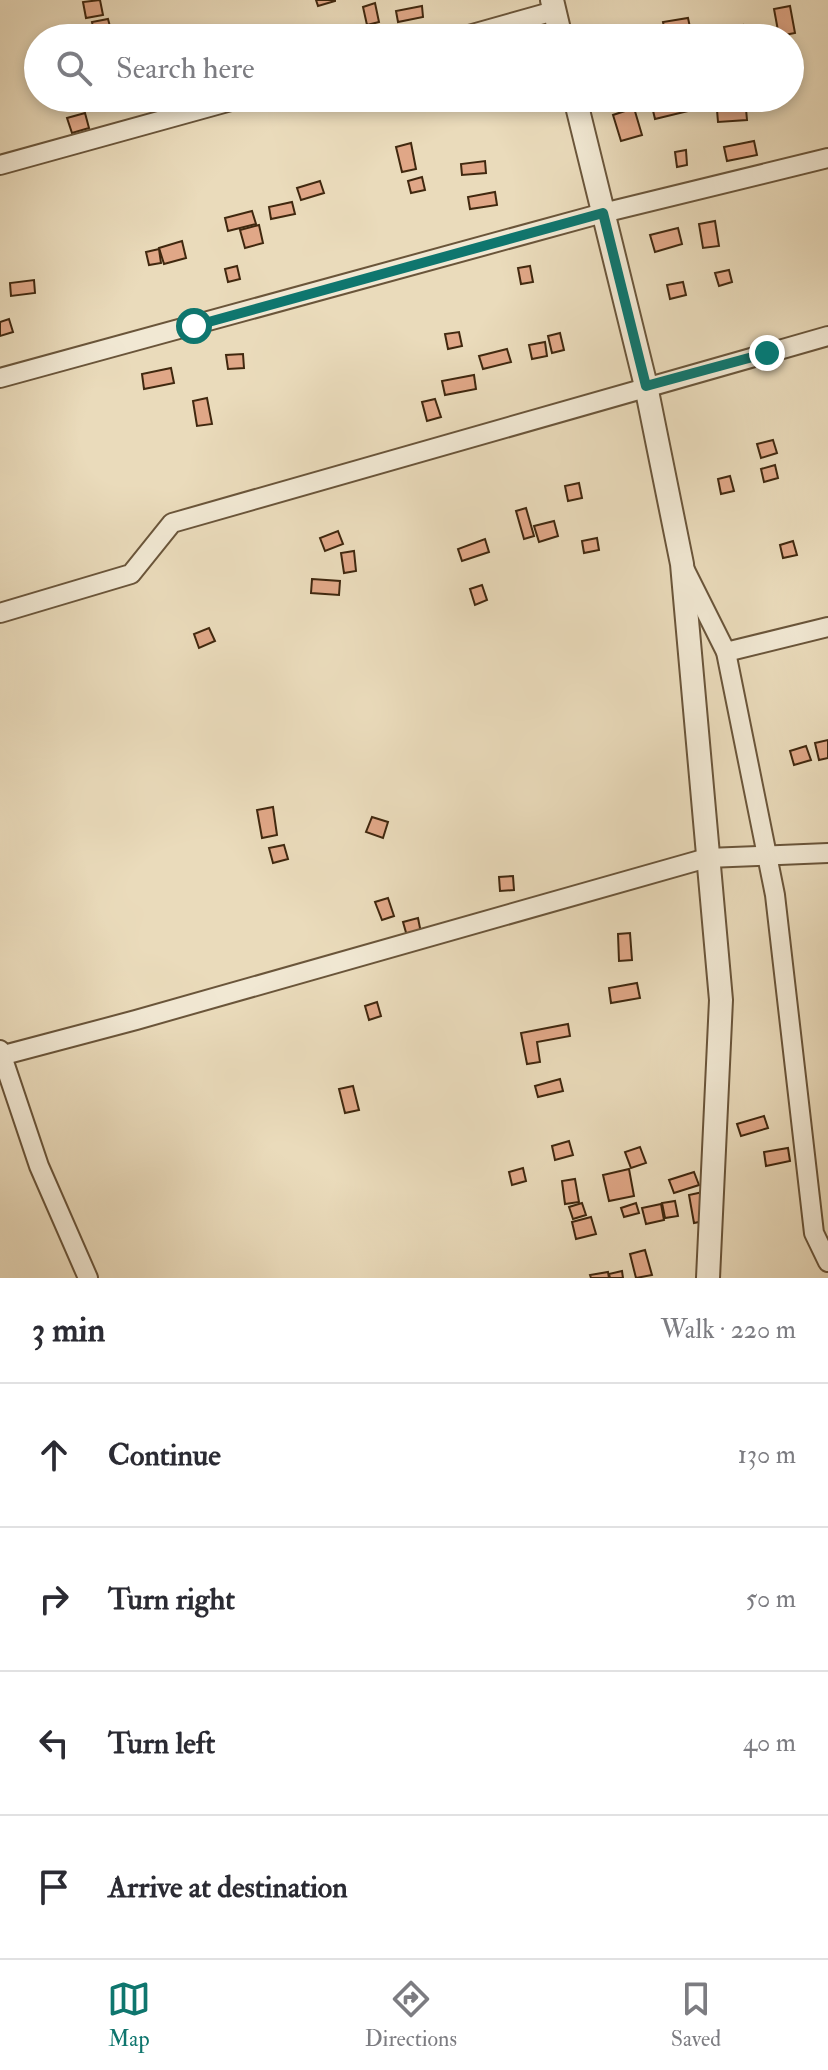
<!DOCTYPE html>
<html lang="en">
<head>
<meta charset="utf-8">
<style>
  body { margin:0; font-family:"IM FELL Double Pica",serif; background:#f7f7f7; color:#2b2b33 }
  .stop { position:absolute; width:24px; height:24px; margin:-18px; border:6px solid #0f766e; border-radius:50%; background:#fff }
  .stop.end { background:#0f766e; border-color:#fff; box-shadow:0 2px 8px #0008 }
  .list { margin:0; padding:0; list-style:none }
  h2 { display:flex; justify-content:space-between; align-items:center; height:104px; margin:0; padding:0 32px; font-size:34px }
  h2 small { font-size:26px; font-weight:400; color:#7c7c81 }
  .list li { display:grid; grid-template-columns:52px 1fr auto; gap:24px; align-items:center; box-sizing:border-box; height:144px; padding:0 32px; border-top:2px solid #e1e1e2 }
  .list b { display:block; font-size:30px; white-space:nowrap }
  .list em { font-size:26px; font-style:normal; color:#7c7c81 }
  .icon { flex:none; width:44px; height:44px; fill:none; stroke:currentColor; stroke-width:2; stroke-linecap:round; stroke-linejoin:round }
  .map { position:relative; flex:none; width:828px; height:1278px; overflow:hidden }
  .search { position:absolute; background:#fff; box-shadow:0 4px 12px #0003; left:24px; right:24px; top:24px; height:88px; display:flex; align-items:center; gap:20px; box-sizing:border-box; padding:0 28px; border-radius:44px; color:#7c7c81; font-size:30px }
  .sheet { height:680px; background:#fff }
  nav { display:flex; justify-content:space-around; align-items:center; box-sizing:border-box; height:112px; border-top:2px solid #e1e1e2; background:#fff; font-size:22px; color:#7c7c81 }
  nav a { display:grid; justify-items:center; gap:4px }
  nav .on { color:#0f766e }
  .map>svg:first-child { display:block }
</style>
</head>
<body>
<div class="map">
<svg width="828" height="1278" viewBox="0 0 828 1278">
  <rect width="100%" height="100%" fill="#eadbbb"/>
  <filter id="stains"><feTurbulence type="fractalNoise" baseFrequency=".0025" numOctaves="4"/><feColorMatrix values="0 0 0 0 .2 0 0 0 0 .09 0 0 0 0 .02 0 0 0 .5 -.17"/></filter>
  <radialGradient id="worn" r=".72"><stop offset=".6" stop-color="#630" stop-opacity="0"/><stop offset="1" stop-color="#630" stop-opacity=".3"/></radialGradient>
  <g fill="#e0a787" stroke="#40280f" stroke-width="2">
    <path d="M100 0 103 15 86 18 83 2Z"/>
    <path d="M316 0H335V1L318 6Z"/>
    <path d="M375 3 379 22 367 25 363 7Z"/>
    <path d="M422 6 423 17 398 22 396 11Z"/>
    <path d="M790 6 795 33 779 36 774 9Z"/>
    <path d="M688 18 691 32 666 37 663 22Z"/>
    <path d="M108 19 113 38H95L92 22Z"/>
    <path d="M743 25 745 38H732L730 28Z"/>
    <path d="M661 32 662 38H630Z"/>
    <path d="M650 98H712L713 105 655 119Z"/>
    <path d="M716 98H745L747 120 718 122Z"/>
    <path d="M634 108 642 135 621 141 613 115Z"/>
    <path d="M85 113 89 128 72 133 67 118Z"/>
    <path d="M754 141 757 155 727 161 724 147Z"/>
    <path d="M411 143 416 169 402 172 396 147Z"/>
    <path d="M686 150 687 165 677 167 675 152Z"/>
    <path d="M485 161 486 173 462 175 461 164Z"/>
    <path d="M422 177 425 190 411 193 408 181Z"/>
    <path d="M320 181 324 193 301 200 297 188Z"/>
    <path d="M495 192 497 205 470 209 468 197Z"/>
    <path d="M292 202 295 214 271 219 269 207Z"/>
    <path d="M252 211 256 224 228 231 225 218Z"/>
    <path d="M715 221 719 246 703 248 699 224Z"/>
    <path d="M259 225 263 243 245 248 240 230Z"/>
    <path d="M678 228 682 244 655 252 650 235Z"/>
    <path d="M182 241 186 258 164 264 159 248Z"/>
    <path d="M159 249 161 263 149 265 146 252Z"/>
    <path d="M237 266 240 279 228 282 225 269Z"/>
    <path d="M530 266 533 282 521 284 518 268Z"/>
    <path d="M729 270 732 282 719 286 715 273Z"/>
    <path d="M34 280 35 293 11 296 10 283Z"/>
    <path d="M683 282 686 295 670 299 667 285Z"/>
    <path d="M9 319 13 332 0 336V322Z"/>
    <path d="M459 332 462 346 448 349 445 334Z"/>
    <path d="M560 333 564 350 552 353 548 336Z"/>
    <path d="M545 342 547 356 532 359 529 345Z"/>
    <path d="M507 349 511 362 483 369 479 356Z"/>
    <path d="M243 354 244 368 228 369 226 355Z"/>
    <path d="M171 368 174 383 144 389 142 374Z"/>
    <path d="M474 375 476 389 445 395 442 381Z"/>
    <path d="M207 398 212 424 197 426 193 401Z"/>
    <path d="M435 399 441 417 427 421 422 402Z"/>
    <path d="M773 440 777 453 761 458 757 444Z"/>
    <path d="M775 465 778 478 764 482 761 469Z"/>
    <path d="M730 476 734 491 721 494 718 479Z"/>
    <path d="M579 483 582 498 568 501 565 486Z"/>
    <path d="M526 508 534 536 524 539 516 511Z"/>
    <path d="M554 521 558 536 539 542 534 526Z"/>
    <path d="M338 531 343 544 325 551 320 538Z"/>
    <path d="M597 538 599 550 584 553 582 541Z"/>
    <path d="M485 539 489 552 462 561 458 549Z"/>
    <path d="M793 541 797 555 783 558 780 545Z"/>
    <path d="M354 551 356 571 344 573 341 553Z"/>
    <path d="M312 579 340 581 339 595 311 593Z"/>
    <path d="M482 585 487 600 475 605 470 589Z"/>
    <path d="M209 628 215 641 199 648 194 634Z"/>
    <path d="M828 740V758L819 760 815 743Z"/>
    <path d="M806 746 811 760 794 765 790 751Z"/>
    <path d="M273 807 277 835 262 838 257 810Z"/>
    <path d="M372 817 388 822 383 838 366 832Z"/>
    <path d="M284 845 288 859 273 863 269 848Z"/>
    <path d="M513 876 514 890 500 891 499 877Z"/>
    <path d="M388 898 394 916 382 920 375 902Z"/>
    <path d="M418 918 421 933 407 936 403 922Z"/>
    <path d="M630 933 632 960 619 961 618 934Z"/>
    <path d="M637 983 640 998 611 1003 609 988Z"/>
    <path d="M377 1002 381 1016 369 1020 365 1006Z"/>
    <path d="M568 1024 570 1036 537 1042 540 1062 527 1064 521 1033Z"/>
    <path d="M560 1079 563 1091 538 1097 535 1086Z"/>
    <path d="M353 1086 359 1110 345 1113 339 1089Z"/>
    <path d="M764 1116 768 1128 741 1136 737 1124Z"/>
    <path d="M569 1141 573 1155 555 1160 552 1146Z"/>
    <path d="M640 1147 646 1163 631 1168 625 1152Z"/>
    <path d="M788 1148 790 1161 766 1166 764 1152Z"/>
    <path d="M523 1168 526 1181 512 1185 509 1172Z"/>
    <path d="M629 1169 634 1196 609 1201 603 1175Z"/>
    <path d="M694 1172 699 1185 674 1193 669 1180Z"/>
    <path d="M575 1179 579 1202 565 1204 562 1181Z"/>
    <path d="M703 1192 709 1220 694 1223 689 1195Z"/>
    <path d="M675 1201 678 1216 665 1218 662 1203Z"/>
    <path d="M582 1203 586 1215 573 1219 569 1207Z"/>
    <path d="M636 1203 639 1213 624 1217 621 1208Z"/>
    <path d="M661 1204 664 1220 646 1224 642 1208Z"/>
    <path d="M591 1217 596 1234 576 1239 572 1222Z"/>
    <path d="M645 1250 652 1275 636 1278 630 1254Z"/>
    <path d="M622 1271 623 1278H610L609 1274Z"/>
    <path d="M608 1272 609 1278H591L590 1275Z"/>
  </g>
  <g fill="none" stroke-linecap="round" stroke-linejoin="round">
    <defs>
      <g id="minor">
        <path d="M458 38 554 11"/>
        <path d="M0 165 242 98"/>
        <path d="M0 378 603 213 828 158"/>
        <path d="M685 570 726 652 775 895 814 1233 828 1262"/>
        <path d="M0 613 131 574 172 523 828 336"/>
        <path d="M726 652 828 627"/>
        <path d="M0 1050 39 1166 88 1278"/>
        <path d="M0 1056 136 1020 707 858 828 853"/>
      </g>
      <g id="tertiary">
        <path d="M552 0 561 38"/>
        <path d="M575 98 646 386 682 564 721 1000 708 1278"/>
      </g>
    </defs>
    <use href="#minor" stroke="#6a553a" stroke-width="22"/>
    <use href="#tertiary" stroke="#6a553a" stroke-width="26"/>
    <use href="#minor" stroke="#f1e8d3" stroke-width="18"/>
    <use href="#tertiary" stroke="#f1e8d3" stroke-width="22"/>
  </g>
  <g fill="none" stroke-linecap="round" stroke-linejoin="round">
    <path stroke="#0f766e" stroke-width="10" d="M194 326 603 213 646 386 767 353"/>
  </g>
  <rect width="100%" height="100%" filter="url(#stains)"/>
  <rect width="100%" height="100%" fill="url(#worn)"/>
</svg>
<div class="stop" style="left:194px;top:326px"></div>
<div class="stop end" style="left:767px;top:353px"></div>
<div class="search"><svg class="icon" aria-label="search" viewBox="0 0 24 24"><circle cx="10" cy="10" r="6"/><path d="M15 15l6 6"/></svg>Search here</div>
</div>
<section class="sheet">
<h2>3 min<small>Walk · 220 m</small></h2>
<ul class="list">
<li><svg class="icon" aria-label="ahead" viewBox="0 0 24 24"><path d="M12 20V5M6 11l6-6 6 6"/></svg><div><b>Continue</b></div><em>130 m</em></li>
<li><svg class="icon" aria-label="right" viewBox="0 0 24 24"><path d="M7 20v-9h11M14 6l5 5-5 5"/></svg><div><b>Turn right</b></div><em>50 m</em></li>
<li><svg class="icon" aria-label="left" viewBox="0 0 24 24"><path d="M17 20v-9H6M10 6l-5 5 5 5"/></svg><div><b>Turn left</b></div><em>40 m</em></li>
<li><svg class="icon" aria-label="arrive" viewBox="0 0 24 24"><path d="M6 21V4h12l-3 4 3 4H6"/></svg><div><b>Arrive at destination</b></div></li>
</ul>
</section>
<nav>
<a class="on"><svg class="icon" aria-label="map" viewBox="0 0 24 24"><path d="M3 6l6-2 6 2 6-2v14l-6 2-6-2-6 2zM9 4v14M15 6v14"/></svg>Map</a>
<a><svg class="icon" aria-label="directions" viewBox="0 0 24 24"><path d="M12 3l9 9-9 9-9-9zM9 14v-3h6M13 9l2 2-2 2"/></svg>Directions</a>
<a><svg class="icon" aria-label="saved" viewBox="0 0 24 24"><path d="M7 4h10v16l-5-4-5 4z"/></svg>Saved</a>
</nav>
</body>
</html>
